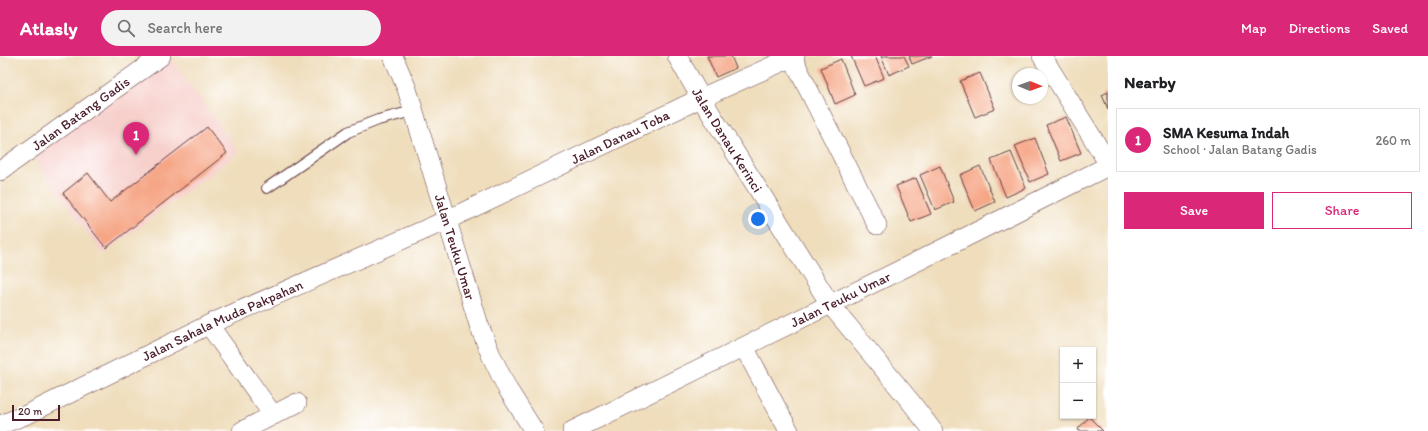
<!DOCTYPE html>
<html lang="en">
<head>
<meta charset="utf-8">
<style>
  body { margin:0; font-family:Itim,sans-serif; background:#f2f2f2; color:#202124 }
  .controls { position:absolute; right:12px; bottom:12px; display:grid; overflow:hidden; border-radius:0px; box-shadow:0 1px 3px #0004 }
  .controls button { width:36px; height:36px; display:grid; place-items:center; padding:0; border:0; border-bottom:1px solid #e0e0e0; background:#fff; color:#202124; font:20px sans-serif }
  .compass { position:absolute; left:1012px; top:12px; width:36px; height:36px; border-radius:50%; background:#fff; box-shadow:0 1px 3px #0004; rotate:91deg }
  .scale { position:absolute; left:12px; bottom:10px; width:48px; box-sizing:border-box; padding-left:4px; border:2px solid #4a1f2b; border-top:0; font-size:11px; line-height:14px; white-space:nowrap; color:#4a1f2b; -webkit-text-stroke:3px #fff; paint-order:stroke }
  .you { position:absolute; left:758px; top:163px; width:14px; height:14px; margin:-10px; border:3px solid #fff; border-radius:50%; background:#1a73e8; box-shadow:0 0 0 6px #1a73e833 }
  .badge { display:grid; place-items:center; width:26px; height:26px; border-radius:50%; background:#db2777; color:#fff; font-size:13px; font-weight:700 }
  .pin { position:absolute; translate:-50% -33px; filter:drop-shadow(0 1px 2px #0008) }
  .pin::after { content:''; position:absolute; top:21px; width:14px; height:12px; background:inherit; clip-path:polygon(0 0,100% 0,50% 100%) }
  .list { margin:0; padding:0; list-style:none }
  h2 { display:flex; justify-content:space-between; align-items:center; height:52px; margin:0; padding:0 16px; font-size:17px }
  h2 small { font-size:13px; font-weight:400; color:#757577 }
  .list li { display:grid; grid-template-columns:26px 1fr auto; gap:12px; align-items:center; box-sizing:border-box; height:64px; margin:0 8px 8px; padding:0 8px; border:1px solid #e0e0e0; border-radius:0px }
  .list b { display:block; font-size:15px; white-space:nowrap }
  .list p { margin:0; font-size:13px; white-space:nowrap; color:#757577 }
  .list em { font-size:13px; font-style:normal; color:#757577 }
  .actions { display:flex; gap:8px; padding:12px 16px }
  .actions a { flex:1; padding:9px 0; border:1px solid #db2777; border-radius:0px; text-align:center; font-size:14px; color:#db2777 }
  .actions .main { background:#db2777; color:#fff }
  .icon { flex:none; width:22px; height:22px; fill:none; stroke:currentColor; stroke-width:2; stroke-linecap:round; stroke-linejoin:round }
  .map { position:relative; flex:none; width:1108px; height:375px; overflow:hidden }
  header { display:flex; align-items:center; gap:24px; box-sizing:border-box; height:56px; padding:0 20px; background:#db2777; color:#fff }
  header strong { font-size:19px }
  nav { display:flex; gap:22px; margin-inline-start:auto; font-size:14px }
  .search { width:280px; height:36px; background:#f2f2f2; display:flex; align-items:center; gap:10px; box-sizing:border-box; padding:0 14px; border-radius:22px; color:#757577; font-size:15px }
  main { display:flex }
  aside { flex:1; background:#fff }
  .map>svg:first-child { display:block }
</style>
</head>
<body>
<header>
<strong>Atlasly</strong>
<div class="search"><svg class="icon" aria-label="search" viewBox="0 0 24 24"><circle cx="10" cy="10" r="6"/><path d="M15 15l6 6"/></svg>Search here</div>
<nav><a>Map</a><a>Directions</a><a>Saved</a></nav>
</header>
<main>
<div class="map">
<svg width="1108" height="375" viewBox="0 0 1108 375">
  <rect width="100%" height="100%" fill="#fff"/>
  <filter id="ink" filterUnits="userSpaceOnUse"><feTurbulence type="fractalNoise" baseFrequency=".025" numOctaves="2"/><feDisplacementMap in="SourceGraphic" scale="8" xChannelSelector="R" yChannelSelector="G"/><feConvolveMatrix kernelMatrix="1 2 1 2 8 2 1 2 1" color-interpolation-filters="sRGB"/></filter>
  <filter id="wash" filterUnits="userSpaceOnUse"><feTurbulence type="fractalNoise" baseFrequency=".012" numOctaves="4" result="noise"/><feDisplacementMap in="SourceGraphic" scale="16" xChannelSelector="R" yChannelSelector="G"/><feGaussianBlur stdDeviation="0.9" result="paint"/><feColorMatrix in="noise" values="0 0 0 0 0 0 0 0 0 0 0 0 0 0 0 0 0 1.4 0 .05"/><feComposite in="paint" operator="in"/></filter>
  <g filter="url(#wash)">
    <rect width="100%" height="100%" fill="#efddbb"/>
    <path fill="#f7d0cc" d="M168 0 239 96 103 198 32 101Z"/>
    <g id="blocks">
      <g fill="#f6a585">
        <path d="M707 0H731L736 12 716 21Z"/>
        <path d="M851 0H875L884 22 864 30Z"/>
        <path d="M881 0H904L909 10 889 19Z"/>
        <path d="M909 0H932L912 8Z"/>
        <path d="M841 3 855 39 835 48 821 12Z"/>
        <path d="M980 17 995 53 975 61 960 25Z"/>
        <path d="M1108 36V53L1102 39Z"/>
        <path d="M1066 61 1081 97 1061 105 1046 69Z"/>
        <path d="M207 71 227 97 106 192 63 137 88 117 110 146Z"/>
        <path d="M1035 82 1049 118 1030 126 1015 90Z"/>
        <path d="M1011 96 1026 132 1006 141 991 104Z"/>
        <path d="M940 110 954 146 935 154 920 119Z"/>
        <path d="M980 110 995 146 975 155 960 119Z"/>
        <path d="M916 122 931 158 911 166 896 130Z"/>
        <path d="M1089 361 1103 375H1079L1078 373Z"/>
      </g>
    </g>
  </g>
  <g filter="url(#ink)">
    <use href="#blocks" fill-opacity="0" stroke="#633c41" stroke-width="1"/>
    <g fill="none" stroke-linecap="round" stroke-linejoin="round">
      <defs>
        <path id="service" d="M267 132 348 76 378 64 413 55"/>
        <g id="minor">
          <path id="s1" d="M393 0 407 33 479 269 491 299 507 332 534 375"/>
          <path id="s2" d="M677 0 701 42 830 248 910 345 933 375"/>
          <path d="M1042 0 1108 107"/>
          <path d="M792 1 877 169"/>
          <path id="s3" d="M0 115 161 0"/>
          <path d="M209 269 273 359"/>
          <path d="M744 291 789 375"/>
          <path id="s4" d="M0 369 28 358 212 267 447 164 701 42 795 0"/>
          <path d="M242 375 297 347"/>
          <path id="s5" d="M572 375 898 215 1108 110"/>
        </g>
      </defs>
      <use href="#service" stroke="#633c41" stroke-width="12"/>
      <use href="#minor" stroke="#633c41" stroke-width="20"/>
      <use href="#service" stroke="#fff" stroke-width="10"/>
      <use href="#minor" stroke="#fff" stroke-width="19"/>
    </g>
  </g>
  <g text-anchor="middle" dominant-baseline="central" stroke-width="4" stroke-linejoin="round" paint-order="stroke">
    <g font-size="14" fill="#4a1f2b" stroke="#fff">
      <text stroke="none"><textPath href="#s3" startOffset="99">Jalan Batang Gadis</textPath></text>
      <text stroke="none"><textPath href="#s4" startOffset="684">Jalan Danau Toba</textPath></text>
      <text stroke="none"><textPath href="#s2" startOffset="98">Jalan Danau Kerinci</textPath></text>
      <text stroke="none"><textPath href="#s1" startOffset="201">Jalan Teuku Umar</textPath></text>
      <text stroke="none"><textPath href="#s5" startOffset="299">Jalan Teuku Umar</textPath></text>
      <text stroke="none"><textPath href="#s4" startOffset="246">Jalan Sahala Muda Pakpahan</textPath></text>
    </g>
  </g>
</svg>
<div class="controls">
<button>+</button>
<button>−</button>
</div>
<svg class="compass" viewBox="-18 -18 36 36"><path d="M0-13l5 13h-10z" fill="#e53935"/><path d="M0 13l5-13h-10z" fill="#757577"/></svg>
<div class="scale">20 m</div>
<div class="you"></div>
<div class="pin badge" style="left:136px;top:99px">1</div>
</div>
<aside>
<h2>Nearby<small></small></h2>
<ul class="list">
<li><span class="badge">1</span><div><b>SMA Kesuma Indah</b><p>School · Jalan Batang Gadis</p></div><em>260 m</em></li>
</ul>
<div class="actions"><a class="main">Save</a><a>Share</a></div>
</aside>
</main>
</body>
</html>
